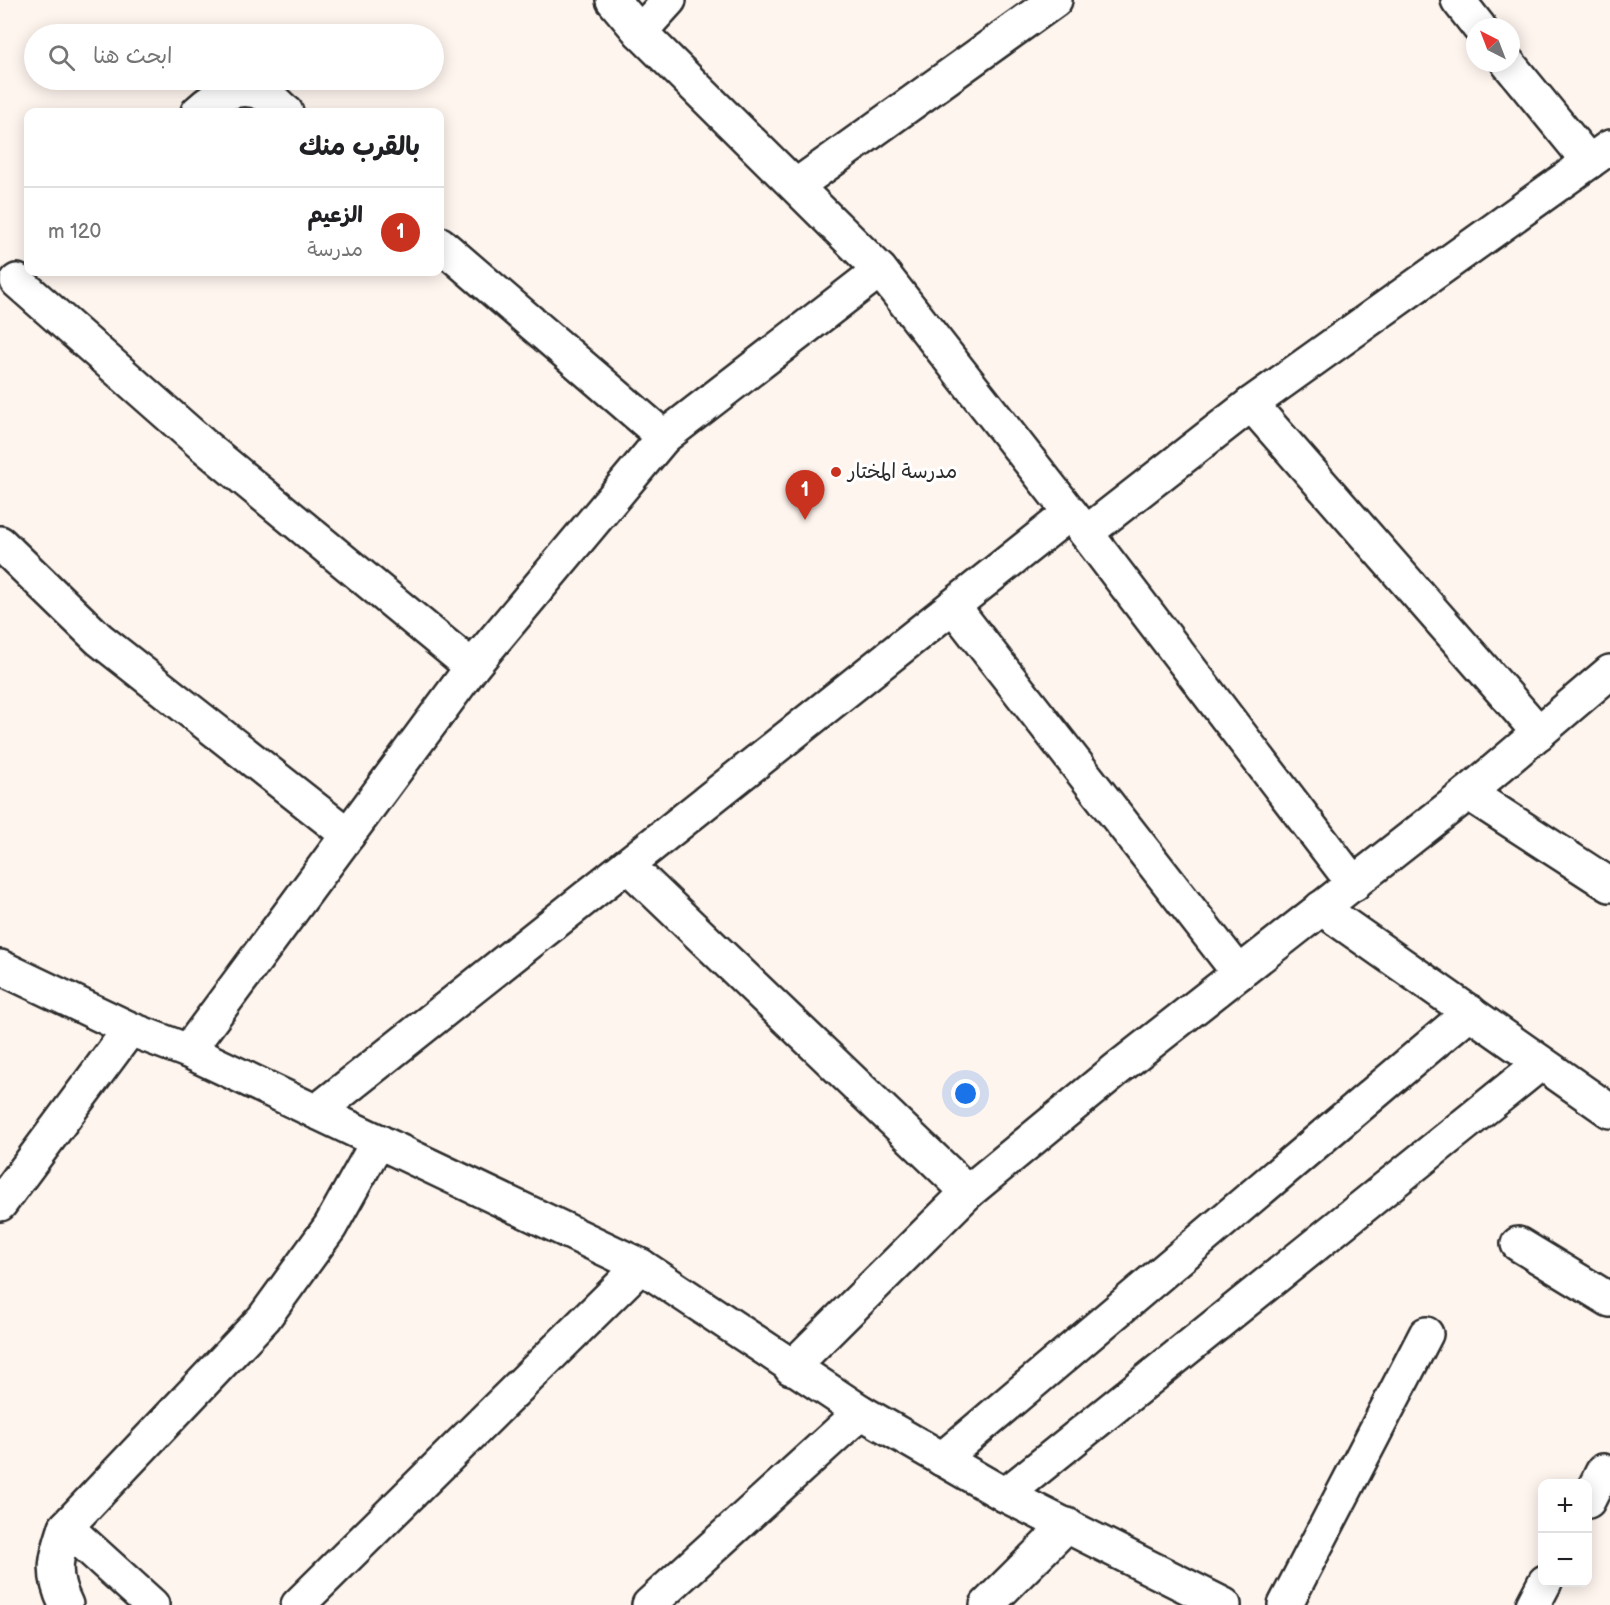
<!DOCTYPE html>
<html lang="ar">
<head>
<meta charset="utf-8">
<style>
  body { margin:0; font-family:"Balsamiq Sans","Playpen Sans Arabic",sans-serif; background:#f2f2f2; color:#202124; direction:rtl }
  .controls { position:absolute; right:18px; bottom:18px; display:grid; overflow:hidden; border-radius:12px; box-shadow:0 3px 15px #0003 }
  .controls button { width:54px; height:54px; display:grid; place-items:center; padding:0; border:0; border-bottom:2px solid #e0e0e0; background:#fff; color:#202124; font:30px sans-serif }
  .compass { position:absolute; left:1466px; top:18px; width:54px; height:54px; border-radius:50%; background:#fff; box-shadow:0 3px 15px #0003; rotate:318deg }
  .you { position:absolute; left:966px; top:1094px; width:21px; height:21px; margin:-15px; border:4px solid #fff; border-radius:50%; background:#1a73e8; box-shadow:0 0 0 9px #1a73e833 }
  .badge { display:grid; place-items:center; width:39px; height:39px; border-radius:50%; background:#c8321e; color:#fff; font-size:20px; font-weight:700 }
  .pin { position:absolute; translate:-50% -50px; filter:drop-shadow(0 2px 3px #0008) }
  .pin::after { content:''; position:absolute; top:32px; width:21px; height:18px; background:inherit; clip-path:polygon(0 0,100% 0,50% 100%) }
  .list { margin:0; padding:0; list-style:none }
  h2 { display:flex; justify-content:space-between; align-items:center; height:78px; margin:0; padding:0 24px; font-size:26px }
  h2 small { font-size:20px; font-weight:400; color:#757577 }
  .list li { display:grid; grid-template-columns:39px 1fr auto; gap:18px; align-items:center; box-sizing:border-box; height:90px; padding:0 24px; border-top:2px solid #e0e0e0 }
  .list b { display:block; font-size:22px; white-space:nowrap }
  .list p { margin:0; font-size:20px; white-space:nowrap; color:#757577 }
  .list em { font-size:20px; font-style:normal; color:#757577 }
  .icon { flex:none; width:33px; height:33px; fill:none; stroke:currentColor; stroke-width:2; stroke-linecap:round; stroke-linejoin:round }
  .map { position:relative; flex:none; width:1610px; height:1605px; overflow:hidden; direction:ltr }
  .search { position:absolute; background:#fff; box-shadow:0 3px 15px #0003; left:24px; top:24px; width:420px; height:66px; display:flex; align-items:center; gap:15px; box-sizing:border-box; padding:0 21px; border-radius:33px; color:#757577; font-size:22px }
  .panel { position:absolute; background:#fff; box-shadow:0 3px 15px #0003; left:24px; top:108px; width:420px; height:168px; border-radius:12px; direction:rtl }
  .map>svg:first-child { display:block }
</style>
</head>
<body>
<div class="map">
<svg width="1610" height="1605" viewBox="0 0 1610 1605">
  <rect width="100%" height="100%" fill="#fff5ef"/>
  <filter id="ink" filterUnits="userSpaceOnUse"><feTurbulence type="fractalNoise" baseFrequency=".0167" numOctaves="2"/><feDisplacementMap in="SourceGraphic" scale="12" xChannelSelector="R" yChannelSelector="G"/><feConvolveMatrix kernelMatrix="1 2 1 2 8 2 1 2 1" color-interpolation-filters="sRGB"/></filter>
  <g filter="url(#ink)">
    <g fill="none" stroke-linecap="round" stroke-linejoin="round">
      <defs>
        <g id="minor">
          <path d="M613 0 640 32 880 270 1086 533 1354 884"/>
          <path d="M1458 0 1479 27"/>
          <path d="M640 32 669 0"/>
          <path d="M1508 63 1589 162"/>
          <path d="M198 112C215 96 240 82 264 94 272 97 279 107 286 112"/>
          <path d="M796 186 1055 0"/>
          <path d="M440 244 664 437"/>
          <path d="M17 281 203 445 472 667"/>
          <path d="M1251 404 1610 147"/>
          <path d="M1086 533 1251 404 1539 733"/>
          <path d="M0 543 99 639 348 835"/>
          <path d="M953 606 1239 973"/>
          <path d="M1468 793 1610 885"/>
          <path d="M627 865 968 1192"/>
          <path d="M1321 908 1610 1111"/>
          <path d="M0 967 130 1029 188 1051 641 1266 861 1412 1005 1495 1224 1605"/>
          <path d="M188 1051 472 667 664 437 880 270"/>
          <path d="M316 1112 1070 513"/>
          <path d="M0 1204 130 1029"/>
          <path d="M1518 1244 1610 1300"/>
          <path d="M791 1368 968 1192 1117 1069 1468 793 1610 672"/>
          <path d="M942 1459 1470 1012"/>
          <path d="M1005 1495 1541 1063"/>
          <path d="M1588 1501 1603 1471"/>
          <path d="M66 1527 152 1605"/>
          <path d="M66 1605C51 1574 55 1559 66 1527L264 1318 330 1227 378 1141"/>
          <path d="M298 1605 641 1266"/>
          <path d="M649 1605 861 1412"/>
          <path d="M987 1605 1067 1525"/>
          <path d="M1285 1605 1426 1334"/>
          <path d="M1533 1605 1545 1582"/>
        </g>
      </defs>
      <use href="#minor" stroke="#2b2b2b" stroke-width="38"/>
      <use href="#minor" stroke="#fff" stroke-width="33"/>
    </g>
  </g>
  <circle fill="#c8321e" stroke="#fff" stroke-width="2" cx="836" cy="472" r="6"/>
  <g text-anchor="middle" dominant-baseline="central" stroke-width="6" stroke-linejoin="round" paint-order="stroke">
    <g font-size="20" fill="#2b2b2b" stroke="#fff" text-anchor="start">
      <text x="848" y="472">مدرسة المختار</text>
    </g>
  </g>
</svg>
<div class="controls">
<button>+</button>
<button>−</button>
</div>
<svg class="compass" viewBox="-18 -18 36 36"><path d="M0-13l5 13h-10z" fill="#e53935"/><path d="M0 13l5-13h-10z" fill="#757577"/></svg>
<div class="you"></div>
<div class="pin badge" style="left:805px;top:520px">1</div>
<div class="search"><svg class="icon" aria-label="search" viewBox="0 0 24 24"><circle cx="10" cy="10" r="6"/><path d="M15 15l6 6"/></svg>ابحث هنا</div>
<section class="panel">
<h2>بالقرب منك<small></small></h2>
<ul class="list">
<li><span class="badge">1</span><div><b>الزعيم</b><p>مدرسة</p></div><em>120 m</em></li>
</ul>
</section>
</div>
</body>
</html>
